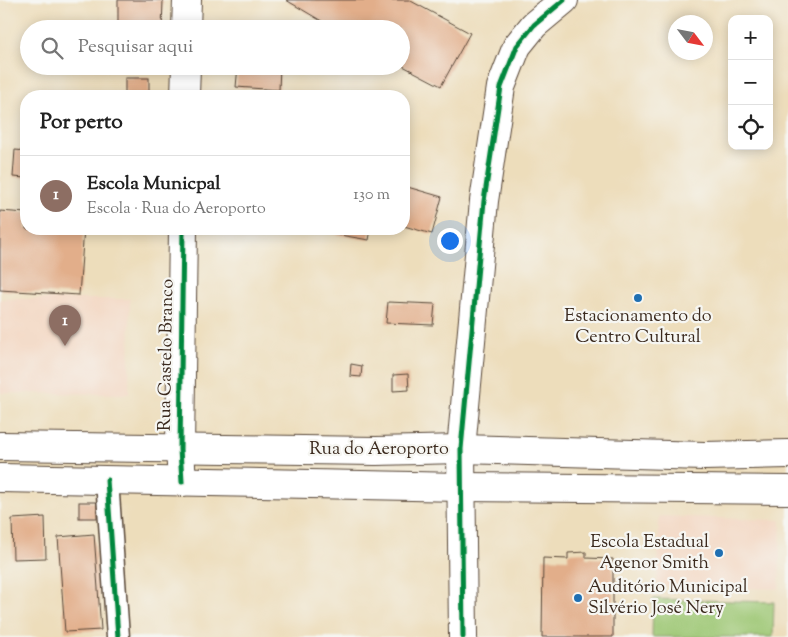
<!DOCTYPE html>
<html lang="pt">
<head>
<meta charset="utf-8">
<style>
  body { margin:0; font-family:"Sorts Mill Goudy",serif; background:#f2f2f2; color:#222 }
  .controls { position:absolute; right:15px; top:15px; display:grid; overflow:hidden; border-radius:10px; box-shadow:0 2px 12px #0003 }
  .controls button { width:45px; height:45px; display:grid; place-items:center; padding:0; border:0; border-bottom:1px solid #e0e0e0; background:#fff; color:#222; font:25px sans-serif }
  .compass { position:absolute; left:668px; top:15px; width:45px; height:45px; border-radius:50%; background:#fff; box-shadow:0 2px 12px #0003; rotate:122deg }
  .you { position:absolute; left:449px; top:240px; width:18px; height:18px; margin:-12px; border:4px solid #fff; border-radius:50%; background:#1a73e8; box-shadow:0 0 0 8px #1a73e833 }
  .badge { display:grid; place-items:center; width:32px; height:32px; border-radius:50%; background:#1f6fb2; color:#fff; font-size:16px; font-weight:700 }
  .pin { position:absolute; translate:-50% -41px; filter:drop-shadow(0 1px 2px #0008) }
  .pin::after { content:''; position:absolute; top:26px; width:18px; height:15px; background:inherit; clip-path:polygon(0 0,100% 0,50% 100%) }
  .list { margin:0; padding:0; list-style:none }
  h2 { display:flex; justify-content:space-between; align-items:center; height:65px; margin:0; padding:0 20px; font-size:21px }
  h2 small { font-size:16px; font-weight:400; color:#767676 }
  .list li { display:grid; grid-template-columns:32px 1fr auto; gap:15px; align-items:center; box-sizing:border-box; height:80px; padding:0 20px; border-top:1px solid #e0e0e0 }
  .list b { display:block; font-size:19px; white-space:nowrap }
  .list p { margin:0; font-size:16px; white-space:nowrap; color:#767676 }
  .list em { font-size:16px; font-style:normal; color:#767676 }
  .icon { flex:none; width:28px; height:28px; fill:none; stroke:currentColor; stroke-width:2; stroke-linecap:round; stroke-linejoin:round }
  .map { position:relative; flex:none; width:788px; height:637px; overflow:hidden }
  .search { position:absolute; background:#fff; box-shadow:0 2px 12px #0003; left:20px; top:20px; width:390px; height:55px; display:flex; align-items:center; gap:12px; box-sizing:border-box; padding:0 18px; border-radius:28px; color:#767676; font-size:19px }
  .panel { position:absolute; background:#fff; box-shadow:0 2px 12px #0003; left:20px; top:90px; width:390px; height:145px; border-radius:20px }
  .map>svg:first-child { display:block }
</style>
</head>
<body>
<div class="map">
<svg width="788" height="637" viewBox="0 0 788 637">
  <rect width="100%" height="100%" fill="#f6f6f2"/>
  <filter id="ink" filterUnits="userSpaceOnUse"><feTurbulence type="fractalNoise" baseFrequency=".02" numOctaves="2"/><feDisplacementMap in="SourceGraphic" scale="10" xChannelSelector="R" yChannelSelector="G"/><feConvolveMatrix kernelMatrix="1 2 1 2 8 2 1 2 1" color-interpolation-filters="sRGB"/></filter>
  <filter id="wash" filterUnits="userSpaceOnUse"><feTurbulence type="fractalNoise" baseFrequency=".0096" numOctaves="4" result="noise"/><feDisplacementMap in="SourceGraphic" scale="20" xChannelSelector="R" yChannelSelector="G"/><feGaussianBlur stdDeviation="1.12" result="paint"/><feColorMatrix in="noise" values="0 0 0 0 0 0 0 0 0 0 0 0 0 0 0 0 0 1.4 0 .05"/><feComposite in="paint" operator="in"/></filter>
  <g filter="url(#wash)">
    <rect width="100%" height="100%" fill="#edddbb"/>
    <g fill="#f3d4be">
      <path d="M0 299H130L129 394 0 393Z"/>
      <path d="M659 516 781 520 779 589 657 586Z"/>
    </g>
    <path fill="#9ec774" stroke="#6c7849" d="M653 599 774 602 773 637H652Z"/>
    <g id="blocks">
      <g fill="#e2ae8a">
        <path d="M118 0H163L162 29 118 28Z"/>
        <path d="M286 0H409L470 33 441 86 401 65V29H335Z"/>
        <path d="M240 26 266 27V29H240Z"/>
        <path d="M238 66H280L279 90 236 87Z"/>
        <rect x="125" y="78" width="24" height="18"/>
        <path d="M15 150 26 151V178L13 177Z"/>
        <path d="M404 186 442 197 432 234 404 226Z"/>
        <path d="M0 211 26 213V229H84L79 295 0 290Z"/>
        <path d="M305 229H371L369 240Z"/>
        <path d="M388 302 435 304 433 325 386 323Z"/>
        <path d="M351 364 362 366 361 377 350 376Z"/>
        <path d="M408 374 409 390 393 391V375Z"/>
        <rect x="79" y="502" width="18" height="16"/>
        <path d="M45 517 46 558 13 559 12 519Z"/>
        <path d="M94 534 101 630 65 632 58 537Z"/>
        <path d="M586 552V558L613 559V637H542L543 558 568 559V553Z"/>
      </g>
    </g>
  </g>
  <g filter="url(#ink)">
    <use href="#blocks" fill-opacity="0" stroke="#564536" stroke-width="1"/>
    <g fill="none" stroke-linecap="round" stroke-linejoin="round">
      <defs>
        <path id="minor" d="M107 480 118 637"/>
        <g id="tertiary">
          <path d="M186 29 187 0"/>
          <path d="M185 96 186 66"/>
          <path d="M182 482 180 449 183 229"/>
          <path d="M463 637 461 449 484 201 501 87 517 46 534 25 564 0"/>
        </g>
        <g id="secondary">
          <path d="M0 446 376 451 461 449 704 456 788 454"/>
          <path d="M0 478 462 487 788 490"/>
        </g>
      </defs>
      <use href="#minor" stroke="#564536" stroke-width="25"/>
      <use href="#tertiary" stroke="#564536" stroke-width="30"/>
      <use href="#secondary" stroke="#564536" stroke-width="30"/>
      <use href="#minor" stroke="#fff" stroke-width="22"/>
      <use href="#tertiary" stroke="#fff" stroke-width="28"/>
      <use href="#secondary" stroke="#fff" stroke-width="28"/>
      <defs>
        <g id="cycleway">
          <path d="M107 480 118 637"/>
          <path d="M182 482 180 449 183 229"/>
          <path d="M463 637 461 449 484 201 501 87 517 46 534 25 564 0"/>
        </g>
      </defs>
      <use href="#cycleway" stroke="#f6f6f2" stroke-width="8"/>
      <use href="#cycleway" stroke="#00873e" stroke-width="5"/>
    </g>
  </g>
  <g fill="#1f6fb2" stroke="#f6f6f2" stroke-width="2">
    <circle cx="638" cy="298" r="5"/>
    <circle cx="719" cy="553" r="5"/>
    <circle cx="578" cy="598" r="5"/>
  </g>
  <g text-anchor="middle" dominant-baseline="central" stroke-width="4.5" stroke-linejoin="round" paint-order="stroke">
    <g font-size="18" fill="#3b2a1e" stroke="#f6f6f2">
      <text x="638" y="317">Estacionamento do<tspan x="638" dy="21">Centro Cultural</tspan></text>
      <text x="709" y="543" text-anchor="end">Escola Estadual<tspan x="709" dy="21">Agenor Smith</tspan></text>
      <text x="588" y="588" text-anchor="start">Auditório Municipal<tspan x="588" dy="21">Silvério José Nery</tspan></text>
    </g>
    <g font-size="18" fill="#3b2a1e" stroke="#f6f6f2">
      <text transform="translate(167 355) rotate(-89)">Rua Castelo Branco</text>
      <text x="379" y="450">Rua do Aeroporto</text>
    </g>
  </g>
</svg>
<div class="controls">
<button>+</button>
<button>−</button>
<button><svg class="icon" aria-label="locate" viewBox="0 0 24 24"><circle cx="12" cy="12" r="6"/><path d="M12 2v4M12 18v4M2 12h4M18 12h4"/></svg></button>
</div>
<svg class="compass" viewBox="-18 -18 36 36"><path d="M0-13l5 13h-10z" fill="#e53935"/><path d="M0 13l5-13h-10z" fill="#767676"/></svg>
<div class="you"></div>
<div class="pin badge" style="left:65px;top:346px;background:#8d6e63">1</div>
<div class="search"><svg class="icon" aria-label="search" viewBox="0 0 24 24"><circle cx="10" cy="10" r="6"/><path d="M15 15l6 6"/></svg>Pesquisar aqui</div>
<section class="panel">
<h2>Por perto<small></small></h2>
<ul class="list">
<li><span class="badge" style="background:#8d6e63">1</span><div><b>Escola Municpal</b><p>Escola · Rua do Aeroporto</p></div><em>130 m</em></li>
</ul>
</section>
</div>
</body>
</html>
